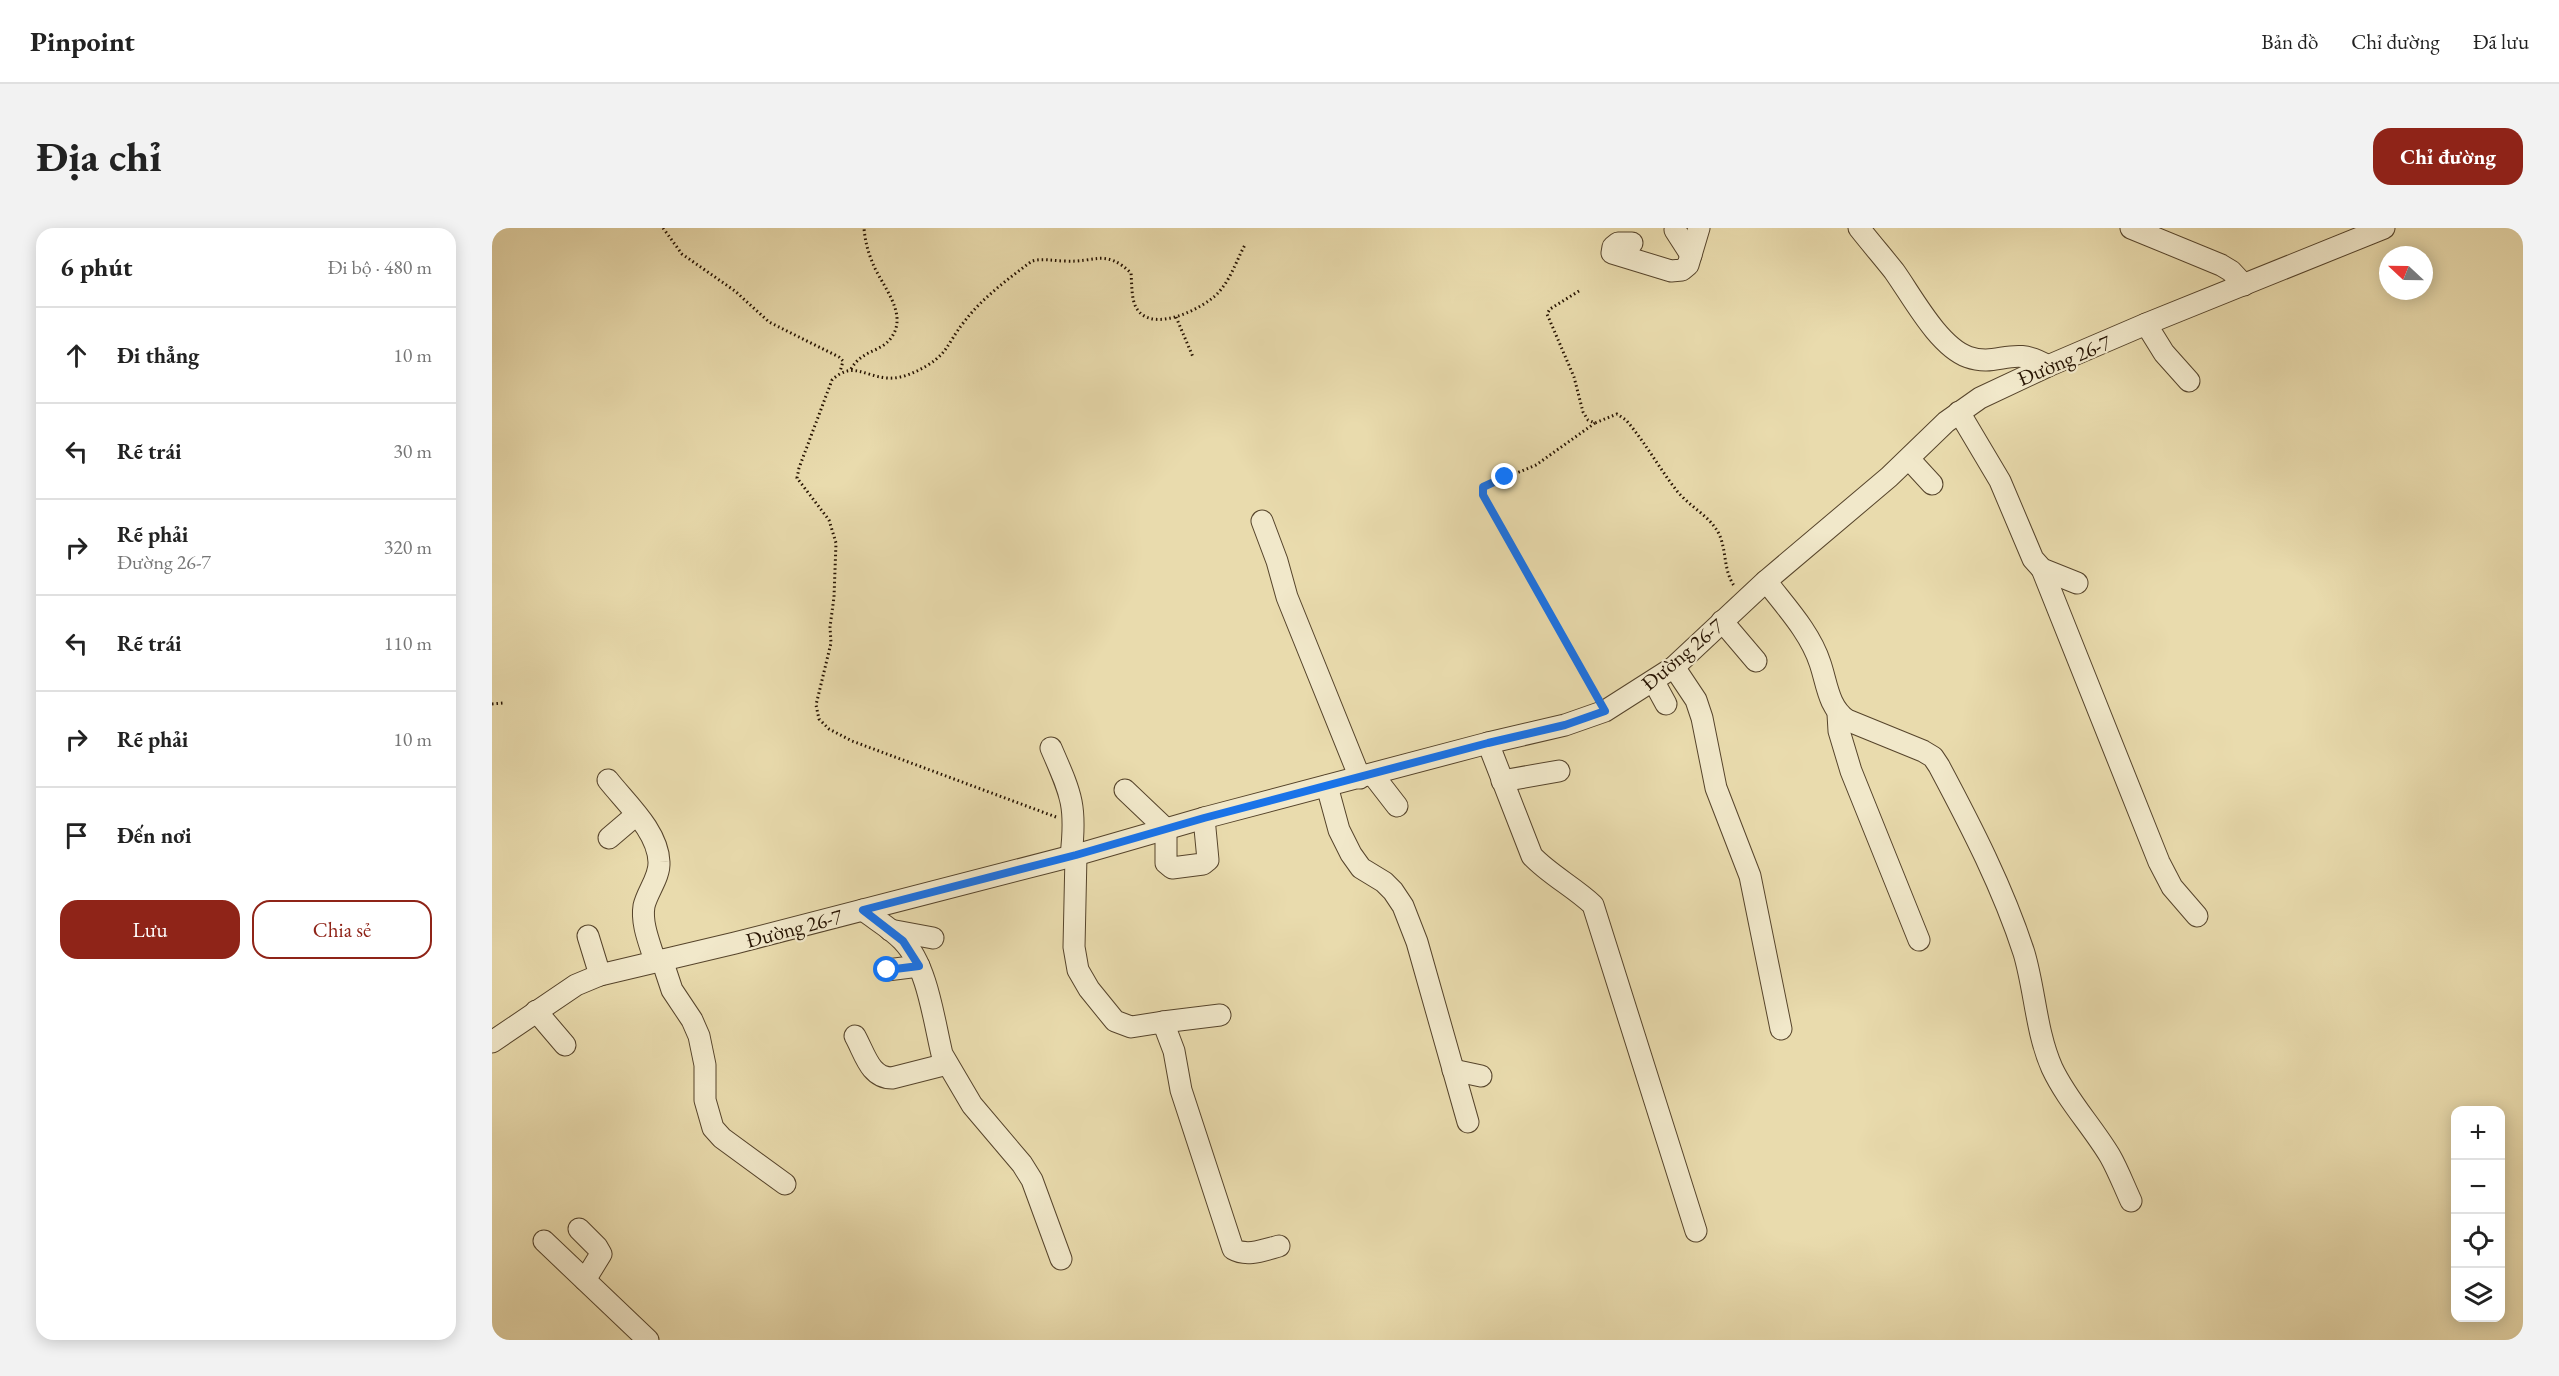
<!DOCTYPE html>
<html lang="vi">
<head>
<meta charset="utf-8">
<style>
  body { margin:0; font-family:"EB Garamond",serif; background:#f2f2f2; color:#222 }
  .controls { position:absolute; right:18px; bottom:18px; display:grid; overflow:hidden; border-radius:12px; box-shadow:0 3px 15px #0003 }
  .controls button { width:54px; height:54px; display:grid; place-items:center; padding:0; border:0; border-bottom:2px solid #e0e0e0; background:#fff; color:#222; font:30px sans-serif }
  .compass { position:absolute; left:1887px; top:18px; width:54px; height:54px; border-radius:50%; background:#fff; box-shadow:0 3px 15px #0003; rotate:292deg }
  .stop { position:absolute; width:18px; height:18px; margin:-14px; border:4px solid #1a73e8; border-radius:50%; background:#fff }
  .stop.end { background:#1a73e8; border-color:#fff; box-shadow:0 2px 6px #0008 }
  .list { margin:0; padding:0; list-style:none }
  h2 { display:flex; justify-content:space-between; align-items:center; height:78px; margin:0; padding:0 24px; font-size:26px }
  h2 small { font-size:20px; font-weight:400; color:#767676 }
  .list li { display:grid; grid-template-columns:39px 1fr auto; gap:18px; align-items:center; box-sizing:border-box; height:96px; padding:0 24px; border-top:2px solid #e0e0e0 }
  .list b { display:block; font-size:22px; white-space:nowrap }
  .list p { margin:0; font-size:20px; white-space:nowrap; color:#767676 }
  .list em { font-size:20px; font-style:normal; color:#767676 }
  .actions { display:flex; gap:12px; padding:18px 24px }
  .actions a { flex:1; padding:14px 0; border:2px solid #8f2418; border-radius:18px; text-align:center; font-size:21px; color:#8f2418 }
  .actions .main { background:#8f2418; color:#fff }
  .icon { flex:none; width:33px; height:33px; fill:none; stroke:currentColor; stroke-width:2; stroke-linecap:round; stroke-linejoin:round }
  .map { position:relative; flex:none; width:2031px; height:1112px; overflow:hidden; border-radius:18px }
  header { display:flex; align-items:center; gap:36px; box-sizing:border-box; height:84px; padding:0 30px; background:#fff; border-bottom:2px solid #e0e0e0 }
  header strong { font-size:28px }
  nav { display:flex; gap:33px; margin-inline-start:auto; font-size:21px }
  .intro { display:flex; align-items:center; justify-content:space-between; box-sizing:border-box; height:144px; padding:0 36px }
  h1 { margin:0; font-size:42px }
  .button { padding:15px 27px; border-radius:18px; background:#8f2418; color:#fff; font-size:21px; font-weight:700 }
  main { display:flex; gap:36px; padding:0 36px }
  aside { flex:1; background:#fff; border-radius:18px; box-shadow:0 3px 15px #0003 }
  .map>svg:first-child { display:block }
</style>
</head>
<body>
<header>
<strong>Pinpoint</strong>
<nav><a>Bản đồ</a><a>Chỉ đường</a><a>Đã lưu</a></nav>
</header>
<div class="intro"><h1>Địa chỉ</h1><a class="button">Chỉ đường</a></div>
<main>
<aside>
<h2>6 phút<small>Đi bộ · 480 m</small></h2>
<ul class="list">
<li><svg class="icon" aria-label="ahead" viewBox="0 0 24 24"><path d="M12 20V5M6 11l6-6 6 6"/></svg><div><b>Đi thẳng</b></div><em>10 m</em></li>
<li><svg class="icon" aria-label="left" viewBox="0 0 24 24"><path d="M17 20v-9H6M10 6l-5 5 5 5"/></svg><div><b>Rẽ trái</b></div><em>30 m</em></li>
<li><svg class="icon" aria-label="right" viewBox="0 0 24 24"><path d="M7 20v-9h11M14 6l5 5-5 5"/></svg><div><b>Rẽ phải</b><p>Đường 26-7</p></div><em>320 m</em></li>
<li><svg class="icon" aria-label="left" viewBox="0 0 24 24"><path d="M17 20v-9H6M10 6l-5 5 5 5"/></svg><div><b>Rẽ trái</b></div><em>110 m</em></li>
<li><svg class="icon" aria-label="right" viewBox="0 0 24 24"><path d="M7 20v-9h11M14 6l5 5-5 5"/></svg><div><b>Rẽ phải</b></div><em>10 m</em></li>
<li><svg class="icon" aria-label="arrive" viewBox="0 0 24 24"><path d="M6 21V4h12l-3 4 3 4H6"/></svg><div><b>Đến nơi</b></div></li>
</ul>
<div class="actions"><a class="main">Lưu</a><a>Chia sẻ</a></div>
</aside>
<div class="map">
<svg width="2031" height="1112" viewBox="0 0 2031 1112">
  <rect width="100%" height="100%" fill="#e9dbad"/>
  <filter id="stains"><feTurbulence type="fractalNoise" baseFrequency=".00333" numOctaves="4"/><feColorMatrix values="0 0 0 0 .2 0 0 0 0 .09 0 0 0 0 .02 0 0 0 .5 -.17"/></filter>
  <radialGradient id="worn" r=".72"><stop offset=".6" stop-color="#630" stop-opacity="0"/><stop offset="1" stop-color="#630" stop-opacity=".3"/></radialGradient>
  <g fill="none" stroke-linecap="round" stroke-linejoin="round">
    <defs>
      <g id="minor">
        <path d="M1367 0C1378 14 1390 28 1402 43 1420 68 1446 118 1476 129 1507 140 1520 116 1556 138"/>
        <path d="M1639 0 1729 37 1739 43 1752 57"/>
        <path d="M1183 2 1199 27"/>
        <path d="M1140 15H1126L1121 19 1120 25 1179 43 1190 42 1196 37 1207 0"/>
        <path d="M1654 96 1672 125 1697 153"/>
        <path d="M1467 184 1508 253 1541 331 1550 341 1585 355"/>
        <path d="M1417 231 1440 256"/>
        <path d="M770 293 785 333 795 369 868 550"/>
        <path d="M1550 341 1667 634 1680 659 1705 688"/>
        <path d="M1274 353C1293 378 1318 404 1328 435 1335 455 1336 479 1355 492L1431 523 1441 529 1447 538C1479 598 1511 660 1532 725 1543 762 1544 804 1560 840 1575 872 1600 898 1618 928 1626 942 1632 958 1639 973"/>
        <path d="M1230 393 1264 433"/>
        <path d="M1182 439 1204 472 1210 490 1224 560 1258 648 1289 801"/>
        <path d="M1162 454 1174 476"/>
        <path d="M1346 486 1347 503 1359 543 1427 712"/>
        <path d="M996 515 1040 628C1058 647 1082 659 1101 677L1204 1003"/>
        <path d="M559 520C579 566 585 577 579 628"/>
        <path d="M881 547 905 578"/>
        <path d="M116 552C134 575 166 603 167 634 168 649 155 664 152 678 149 696 158 716 163 733"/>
        <path d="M1010 553 1067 543"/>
        <path d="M835 558 847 602 859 626 869 640 892 654 901 663 911 678 925 714 976 894"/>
        <path d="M633 562 674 601V635L680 640 711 636 716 632 712 590"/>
        <path d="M117 610 144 587"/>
        <path d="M584 627 582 719 586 742 597 761 623 793 639 799 671 794 682 823 689 862 741 1021C755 1029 772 1022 787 1018"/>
        <path d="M371 682C384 692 400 701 411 713 435 737 442 793 450 826L480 877 530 936 540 952 569 1031"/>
        <path d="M398 702 441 710"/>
        <path d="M96 708 108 747"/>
        <path d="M170 732 180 762 200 792 207 808 213 837V872L221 900 230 910 293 956"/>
        <path d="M395 742 427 738"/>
        <path d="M44 783 73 817"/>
        <path d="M671 794 728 787"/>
        <path d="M363 808C373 826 378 850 400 850L455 836"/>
        <path d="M0 814 84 757 108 747 243 715 584 627 712 590 996 515 1073 497 1113 483 1182 439 1274 353 1397 249 1454 194 1488 170 1556 138 1654 96 1892 0"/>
        <path d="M961 842 989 848"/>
        <path d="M87 1001 105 1019 109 1026 93 1052"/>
        <path d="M52 1013 156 1112"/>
      </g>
    </defs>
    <use href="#minor" stroke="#56442b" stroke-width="23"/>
    <g stroke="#251200" stroke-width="3" stroke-dasharray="1.5 3" stroke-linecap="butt">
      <path d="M171 0 190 26 243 63 277 94 347 129 351 133 348 144"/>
      <path d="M1087 63 1058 81 1055 86 1082 149 1091 184 1096 192 1103 195 1125 186 1134 192C1153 214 1167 240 1185 263 1198 279 1218 288 1227 306 1235 323 1231 343 1243 359"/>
      <path d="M684 89 701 129"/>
      <path d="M359 141C371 121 388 125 399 110 417 86 390 58 381 36 376 24 373 13 372 0"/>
      <path d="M1103 195 1044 237 991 259V267L1104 469"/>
      <path d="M0 476 11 475"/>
      <path d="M564 589 360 513 337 501 327 491 324 477 339 415 338 399 342 369 344 315 337 292 305 250 307 240 340 152C360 133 372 148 395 150 406 151 416 147 425 143 457 127 453 118 472 94 490 70 516 51 540 33 551 30 561 33 573 33 603 35 613 20 639 45 640 56 639 72 645 81 661 106 712 80 726 65 739 51 744 33 753 17"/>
    </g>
    <use href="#minor" stroke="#f1e8ca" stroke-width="21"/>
  </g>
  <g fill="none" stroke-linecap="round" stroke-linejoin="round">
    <path stroke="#1a73e8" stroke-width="8" d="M395 742 427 738 411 713 371 682 584 627 712 590 996 515 1073 497 1113 483 991 267V259L1013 249"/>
  </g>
  <g text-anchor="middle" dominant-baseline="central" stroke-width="4.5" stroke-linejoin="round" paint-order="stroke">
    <g font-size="21" fill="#251200" stroke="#f1e8ca">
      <text transform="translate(1572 132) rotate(-23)">Đường 26-7</text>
      <text transform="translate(1190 426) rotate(-40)">Đường 26-7</text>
      <text transform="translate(302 700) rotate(-15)">Đường 26-7</text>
    </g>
  </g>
  <rect width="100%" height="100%" filter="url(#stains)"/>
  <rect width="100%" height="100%" fill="url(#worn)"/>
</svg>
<div class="controls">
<button>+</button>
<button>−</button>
<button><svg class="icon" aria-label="locate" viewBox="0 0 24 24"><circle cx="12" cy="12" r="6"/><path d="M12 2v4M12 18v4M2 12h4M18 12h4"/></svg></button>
<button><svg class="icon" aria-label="layers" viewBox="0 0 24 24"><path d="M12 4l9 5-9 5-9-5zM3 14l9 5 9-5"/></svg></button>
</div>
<svg class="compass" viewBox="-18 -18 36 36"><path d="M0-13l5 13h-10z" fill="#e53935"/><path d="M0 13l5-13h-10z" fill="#767676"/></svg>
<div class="stop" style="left:395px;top:742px"></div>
<div class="stop end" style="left:1013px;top:249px"></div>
</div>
</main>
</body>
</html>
